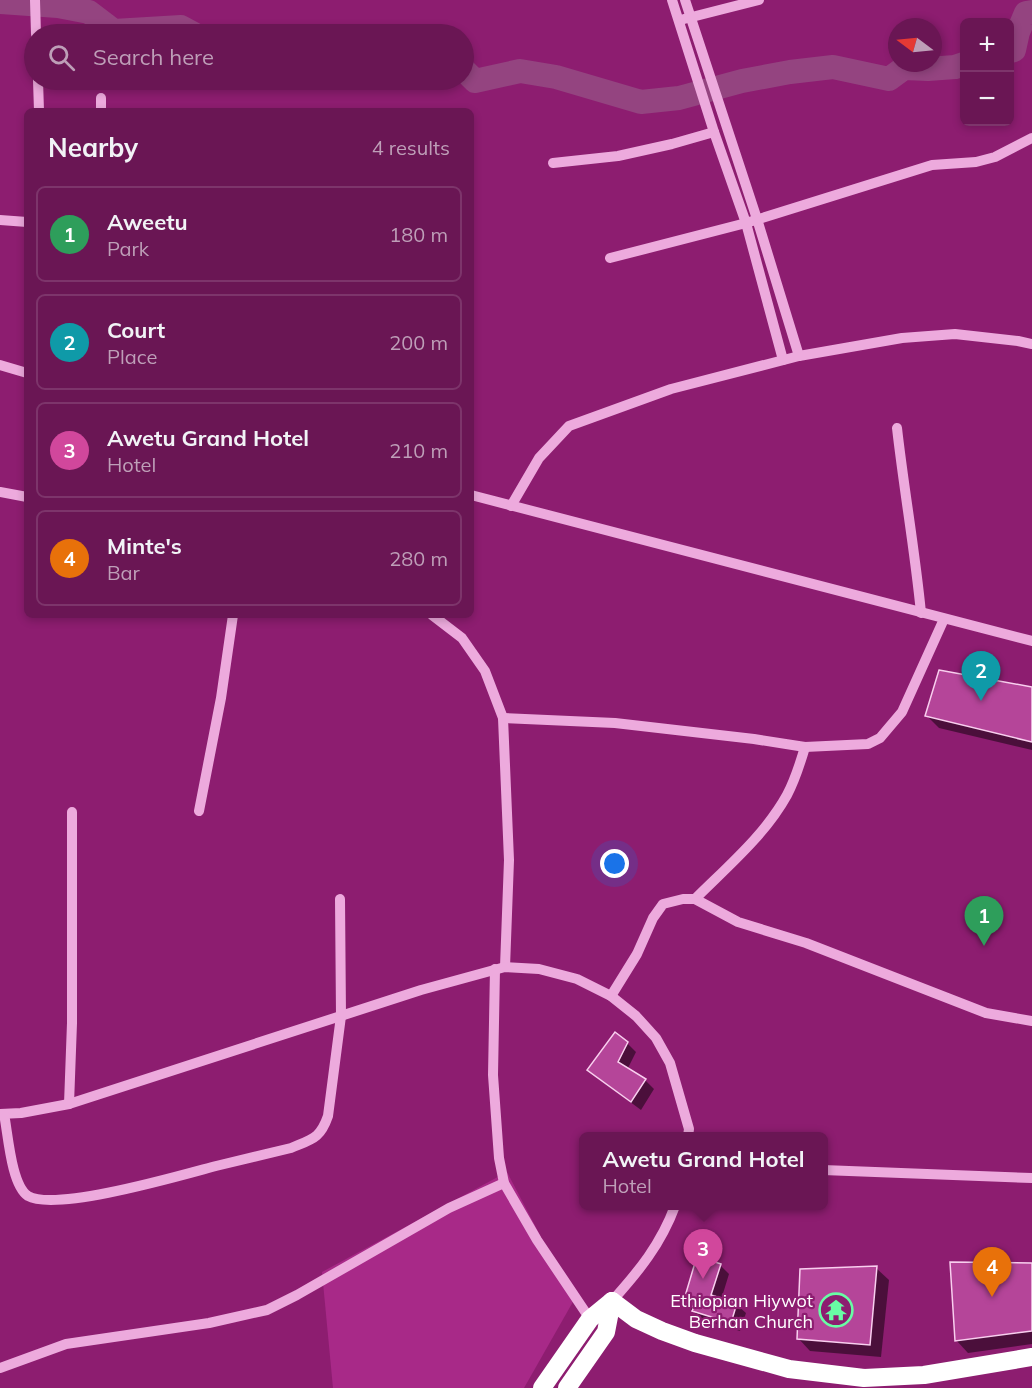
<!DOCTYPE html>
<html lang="en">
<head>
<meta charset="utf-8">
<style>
  body { margin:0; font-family:Mulish,sans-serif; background:#6f1f5a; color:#f1f3f6 }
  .controls { position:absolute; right:18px; top:18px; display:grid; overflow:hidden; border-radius:9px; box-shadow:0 3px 9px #0003 }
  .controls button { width:54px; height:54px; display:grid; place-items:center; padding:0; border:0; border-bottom:2px solid #7d356b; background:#6a1654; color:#f1f3f6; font:30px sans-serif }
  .compass { position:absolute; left:888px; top:18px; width:54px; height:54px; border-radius:50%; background:#6a1654; box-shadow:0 3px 9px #0003; rotate:286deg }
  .you { position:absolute; left:615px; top:864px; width:21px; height:21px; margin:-15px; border:4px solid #fff; border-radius:50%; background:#1a73e8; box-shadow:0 0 0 9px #1a73e833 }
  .badge { display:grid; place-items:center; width:39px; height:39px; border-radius:50%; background:#68fda5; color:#fff; font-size:20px; font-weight:700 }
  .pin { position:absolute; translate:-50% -50px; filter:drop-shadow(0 2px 3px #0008) }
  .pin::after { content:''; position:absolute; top:32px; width:21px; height:18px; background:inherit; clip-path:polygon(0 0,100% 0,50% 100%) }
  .popup { position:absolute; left:579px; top:1132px; width:249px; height:78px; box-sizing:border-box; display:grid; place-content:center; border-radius:9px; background:#6a1654; filter:drop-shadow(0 2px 4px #0005); font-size:20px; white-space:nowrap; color:#be9fb8 }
  .popup b { font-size:22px; color:#f1f3f6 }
  .popup::after { content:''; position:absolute; left:50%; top:100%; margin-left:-12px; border:12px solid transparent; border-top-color:#6a1654 }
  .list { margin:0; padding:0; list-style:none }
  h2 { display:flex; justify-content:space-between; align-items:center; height:78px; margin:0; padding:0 24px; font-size:26px }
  h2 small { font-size:20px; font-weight:400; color:#be9fb8 }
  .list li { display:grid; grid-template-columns:39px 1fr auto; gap:18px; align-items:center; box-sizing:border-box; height:96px; margin:0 12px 12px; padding:0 12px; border:2px solid #7d356b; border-radius:9px }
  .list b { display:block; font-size:22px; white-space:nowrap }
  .list p { margin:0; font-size:20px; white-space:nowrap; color:#be9fb8 }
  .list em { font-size:20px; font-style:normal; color:#be9fb8 }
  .icon { flex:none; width:33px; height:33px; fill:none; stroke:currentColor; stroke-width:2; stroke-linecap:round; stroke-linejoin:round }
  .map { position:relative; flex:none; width:1032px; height:1388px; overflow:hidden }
  .search { position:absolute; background:#6a1654; box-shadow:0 3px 9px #0003; left:24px; top:24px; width:450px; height:66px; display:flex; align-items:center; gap:15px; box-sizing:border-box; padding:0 21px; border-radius:33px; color:#be9fb8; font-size:22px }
  .panel { position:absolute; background:#6a1654; box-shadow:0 3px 9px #0003; left:24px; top:108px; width:450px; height:510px; border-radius:9px }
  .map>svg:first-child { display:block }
</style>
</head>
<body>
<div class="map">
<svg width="1032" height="1388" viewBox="0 0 1032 1388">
  <rect width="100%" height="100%" fill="#8d1d70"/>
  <path fill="#a82988" d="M507 1172 574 1300 524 1388H333L322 1272Z"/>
  <g fill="#0007">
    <path d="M1032 688V750L939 728 926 715Z"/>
    <path d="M627 1043 636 1052 627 1070 645 1080 654 1089 641 1110 598 1078 589 1069Z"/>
    <path d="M720 1265 729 1274 721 1300 736 1304 746 1313 740 1331 703 1320 684 1303Z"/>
    <path d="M1032 1265V1344L968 1353 956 1340Z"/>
    <path d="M876 1268 889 1280 881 1357 810 1351 798 1338Z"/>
  </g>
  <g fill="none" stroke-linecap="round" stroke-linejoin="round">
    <g stroke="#944480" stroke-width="24">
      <path d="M0 2 58 6 89 12 114 31 181 27 194 34"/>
      <path d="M1010 51 1014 50 1018 32 1026 13 1032 12"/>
      <path d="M464 70 475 81 520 71 556 77 641 102 679 98 742 81 790 72 833 67 889 79 904 68 928 69 955 67 964 64"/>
    </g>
  </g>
  <g fill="#b54599" stroke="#f9cfef" stroke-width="1.5">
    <path d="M939 670 1032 687V742L925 716Z"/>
    <path d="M615 1032 628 1042 618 1062 646 1079 631 1102 587 1070Z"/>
    <path d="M697 1256 721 1264 711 1295 737 1303 731 1323 692 1311 694 1307 683 1303Z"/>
    <path d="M950 1262 1032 1263V1331L955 1341Z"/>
    <path d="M877 1266 870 1345 797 1339 800 1269Z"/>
  </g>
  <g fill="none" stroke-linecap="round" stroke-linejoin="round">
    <g stroke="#edaadd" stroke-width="10">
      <path d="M35 0 36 34"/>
      <path d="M672 0 714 132 746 223 783 360"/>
      <path d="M685 0 757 219 799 356"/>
      <path d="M684 19 759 0"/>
      <path d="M38 80 39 111"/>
      <path d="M101 111V98"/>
      <path d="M553 163 618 156 672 144 714 132"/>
      <path d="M0 220 27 222"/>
      <path d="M610 258 746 223 932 165 976 162 995 157 1032 138"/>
      <path d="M0 365 27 373"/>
      <path d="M897 428C904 490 915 551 921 613"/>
      <path d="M0 492 27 497"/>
      <path d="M471 495 1032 641"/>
      <path d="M511 506 539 458 569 426 671 389 799 356 902 338 955 334 1018 341 1032 344"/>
      <path d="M432 615 462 638 485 671 503 718 509 860 505 967"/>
      <path d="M503 718 615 723 754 739 805 747 868 744 880 738 902 712 944 619"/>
      <path d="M199 811 221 698 233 615"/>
      <path d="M695 899C727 867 765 835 787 795 795 780 800 764 805 747"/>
      <path d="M495 969 493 1075 499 1158 504 1183 537 1240 590 1319"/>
      <path d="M611 996 637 954 653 918 663 904 683 899H695L738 922 806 943 986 1013 1032 1021"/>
      <path d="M69 1104 72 1023V812"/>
      <path d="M0 1114 21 1113 69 1104 421 990 505 967 539 969 577 979 611 996 636 1016 656 1038 670 1063 689 1129 688 1136"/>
      <path d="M4 1114C8 1133 11 1185 28 1196 56 1212 182 1175 216 1166 241 1160 266 1154 291 1148 312 1139 320 1139 328 1116L341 1016 340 899"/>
      <path d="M823 1170 1032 1178"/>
      <path d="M612 1301C639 1271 661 1244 675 1206"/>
      <path d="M0 1368 66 1344 209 1323 267 1310 297 1295 449 1208 504 1183"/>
    </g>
    <g stroke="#fff" stroke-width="18">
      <path d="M612 1301 636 1319 662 1331 695 1343 789 1369 864 1378 924 1375 1032 1357"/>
      <path d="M542 1388 590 1319 612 1301"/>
      <path d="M567 1388 606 1332 612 1301"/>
    </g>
  </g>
  <defs>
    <symbol id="temple-ring" viewBox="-11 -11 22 22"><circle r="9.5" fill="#8d1d70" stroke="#68fda5" stroke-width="1.5"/><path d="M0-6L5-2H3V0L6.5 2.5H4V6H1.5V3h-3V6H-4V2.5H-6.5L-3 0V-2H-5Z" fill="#68fda5"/></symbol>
  </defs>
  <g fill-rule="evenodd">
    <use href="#temple-ring" x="817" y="1291" width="38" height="38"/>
  </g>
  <g text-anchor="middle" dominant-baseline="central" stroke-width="4.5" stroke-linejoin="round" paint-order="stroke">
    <g font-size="18" fill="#fff" stroke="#8d1d70" text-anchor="end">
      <text x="813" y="1300">Ethiopian Hiywot<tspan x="813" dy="21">Berhan Church</tspan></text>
    </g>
  </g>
</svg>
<div class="controls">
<button>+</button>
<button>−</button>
</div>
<svg class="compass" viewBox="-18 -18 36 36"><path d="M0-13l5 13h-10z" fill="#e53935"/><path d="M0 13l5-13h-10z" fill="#be9fb8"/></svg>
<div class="you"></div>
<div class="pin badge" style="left:984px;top:946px;background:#2e9e5b">1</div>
<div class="pin badge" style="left:981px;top:701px;background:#0f9aa8">2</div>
<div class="pin badge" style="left:703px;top:1279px;background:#d1479c">3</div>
<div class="popup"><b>Awetu Grand Hotel</b>Hotel</div>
<div class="pin badge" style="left:992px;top:1297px;background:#e8710a">4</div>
<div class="search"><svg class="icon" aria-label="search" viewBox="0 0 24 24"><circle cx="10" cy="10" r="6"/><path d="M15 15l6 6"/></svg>Search here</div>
<section class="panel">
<h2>Nearby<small>4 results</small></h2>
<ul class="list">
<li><span class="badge" style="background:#2e9e5b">1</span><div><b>Aweetu</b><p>Park</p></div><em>180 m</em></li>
<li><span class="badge" style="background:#0f9aa8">2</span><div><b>Court</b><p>Place</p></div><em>200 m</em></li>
<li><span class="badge" style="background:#d1479c">3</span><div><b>Awetu Grand Hotel</b><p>Hotel</p></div><em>210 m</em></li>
<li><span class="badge" style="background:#e8710a">4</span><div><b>Minte's</b><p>Bar</p></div><em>280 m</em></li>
</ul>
</section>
</div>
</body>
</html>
